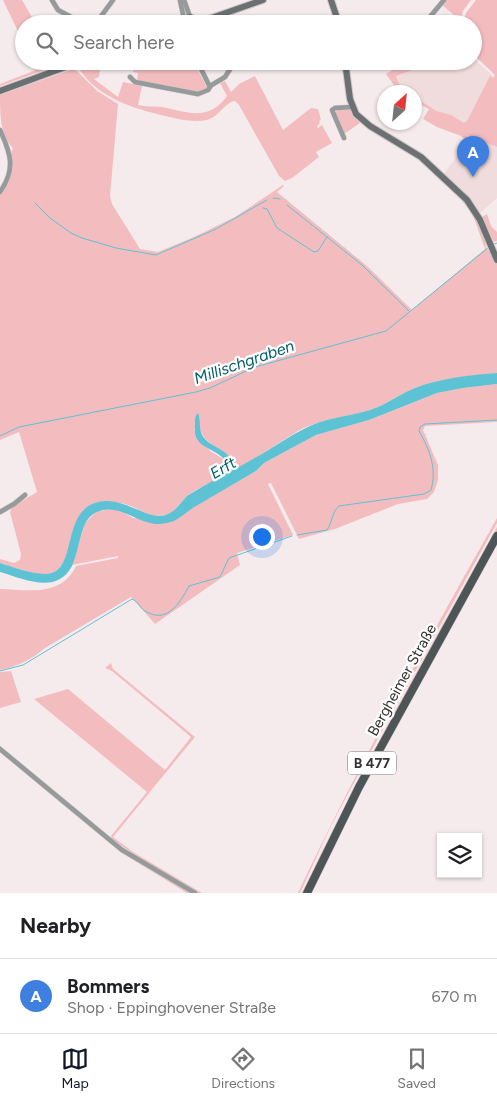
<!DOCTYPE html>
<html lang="en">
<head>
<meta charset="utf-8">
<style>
  body { margin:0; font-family:Figtree,sans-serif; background:#f2f2f2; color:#202124 }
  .controls { position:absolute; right:15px; bottom:15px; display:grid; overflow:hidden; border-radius:0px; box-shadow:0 1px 4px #0004 }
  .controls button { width:45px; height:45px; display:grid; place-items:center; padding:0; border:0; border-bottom:1px solid #e0e0e0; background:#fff; color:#202124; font:25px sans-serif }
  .compass { position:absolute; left:377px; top:85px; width:45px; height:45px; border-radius:50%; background:#fff; box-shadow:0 1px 4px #0004; rotate:27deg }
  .you { position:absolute; left:261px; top:536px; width:18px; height:18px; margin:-12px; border:4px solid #fff; border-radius:50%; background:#1a73e8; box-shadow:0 0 0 8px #1a73e833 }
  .badge { display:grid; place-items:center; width:32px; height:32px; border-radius:50%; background:#111827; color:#fff; font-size:16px; font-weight:700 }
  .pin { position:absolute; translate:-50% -41px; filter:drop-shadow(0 1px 2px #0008) }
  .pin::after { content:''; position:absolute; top:26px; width:18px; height:15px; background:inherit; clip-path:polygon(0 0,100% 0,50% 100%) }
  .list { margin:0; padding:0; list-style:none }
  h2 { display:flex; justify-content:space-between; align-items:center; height:65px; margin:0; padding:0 20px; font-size:21px }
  h2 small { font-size:16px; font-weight:400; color:#757577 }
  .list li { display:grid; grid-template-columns:32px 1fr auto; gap:15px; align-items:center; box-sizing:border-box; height:75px; padding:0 20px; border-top:1px solid #e0e0e0 }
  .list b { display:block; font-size:19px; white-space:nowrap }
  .list p { margin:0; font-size:16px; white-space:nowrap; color:#757577 }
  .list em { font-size:16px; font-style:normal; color:#757577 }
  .icon { flex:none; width:28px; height:28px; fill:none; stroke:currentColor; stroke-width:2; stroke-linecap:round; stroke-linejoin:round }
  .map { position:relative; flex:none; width:497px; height:893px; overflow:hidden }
  .search { position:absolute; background:#fff; box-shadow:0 1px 4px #0004; left:15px; right:15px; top:15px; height:55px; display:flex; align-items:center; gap:12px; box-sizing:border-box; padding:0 18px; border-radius:28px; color:#757577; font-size:19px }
  .sheet { height:140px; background:#fff }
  nav { display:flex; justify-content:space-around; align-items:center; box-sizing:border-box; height:70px; border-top:1px solid #e0e0e0; background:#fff; font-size:14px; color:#757577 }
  nav a { display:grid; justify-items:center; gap:2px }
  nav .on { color:#111827 }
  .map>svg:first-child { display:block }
</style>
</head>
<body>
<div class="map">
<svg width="497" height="893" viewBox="0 0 497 893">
  <rect width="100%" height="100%" fill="#f6ebec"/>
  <g fill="#f0dcdd">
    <path d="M473 58 494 77 466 135 429 109 415 102 414 92H399L386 74 408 61H473Z"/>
    <path d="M467 135 497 145V198L479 214 472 202 443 175 460 152Z"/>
  </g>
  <g fill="#f3bdc0" fill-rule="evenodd">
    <path d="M3 0H22L36 24H24V44Z"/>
    <path d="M447 0H471L463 11 460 20 442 5Z"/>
    <path d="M476 0H497V147L467 135 466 140 461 136 437 127 423 119 429 109 415 102V97L436 111 451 115 464 123 467 121 490 76 493 78 495 75 473 54V24H463L466 13Z"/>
    <path d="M32 61H59L61 64 0 86V84L36 70Z"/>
    <path d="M98 61H109L100 69 99 77 94 79 118 97 123 82 142 86 138 105C146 107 154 106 162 107 188 112 208 122 227 96L220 83 225 81 231 92 239 84 255 76 283 130 311 108 318 109 321 120 319 121 320 123 317 126 318 128 322 125 332 143 316 152 319 157 292 178 285 181 279 176 239 105 235 101C225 102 219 117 207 120 192 123 179 119 165 116 132 108 99 98 79 69V67L82 66 83 67Z"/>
    <path d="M134 61H193L208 89 199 93 137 81 138 73 133 72Z"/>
    <path d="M408 61H427L423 69H415L396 76 399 84 408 92H399L386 74Z"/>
    <path d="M73 69 77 71 97 91 118 104 110 196 112 204 140 249 158 252 194 237 235 217 283 185 284 186 277 192 367 266 412 310 485 249 473 215 462 201 464 200C474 213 486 231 486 248L493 255 497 264V373C470 376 441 378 415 388 402 393 391 401 378 407 352 418 323 417 298 431 277 444 256 458 234 471 219 480 201 485 187 496 180 503 175 513 165 515 150 519 139 508 125 504 115 501 103 503 92 504L63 563C60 567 56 572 51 574 38 577 13 567 0 563V559L14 563 20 560 21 554 10 512 12 507 37 492 19 432 0 440V194C5 186 11 178 12 168 13 161 9 154 13 148 0 136 0 113 0 95ZM200 416C195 439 215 446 230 457L229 468 225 460 210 451 194 430Z"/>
    <path d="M350 108 360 123 344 134 334 115 338 109Z"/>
    <path d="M487 214 491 226 497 232V241L494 242 482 217Z"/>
    <path d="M497 384V422L425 426 423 430 438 465V480L434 492 427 499 398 504 335 529 299 539 271 483 268 484 293 535 237 553 240 565 155 624 131 597 45 648C32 659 17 667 0 670V589C29 590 61 597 76 566L118 558V556L72 565 85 523 96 512 111 509 122 511 133 518 175 520 195 506 256 471 264 463 316 435 369 420 437 393 463 388Z"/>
    <path d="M497 518V523L360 771 330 828 300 893H298C358 765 428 641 497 518Z"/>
    <path d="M497 527V532L307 893H302C361 768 430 648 497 527Z"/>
    <path d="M111 663 113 669 195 737 113 837 133 852 202 893H199L136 856 112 839 111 836 147 792 34 699 68 689 165 770 191 737 112 671 105 668Z"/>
    <path d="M11 671 21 702 0 708V672Z"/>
    <path d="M25 773 105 838 191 893H187L122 853Z"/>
  </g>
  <g fill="#5dc3d4">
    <path d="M497 373V384L463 388 437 393 369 420 316 435 264 463 256 471C236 483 216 494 196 506 189 510 182 517 174 521 170 522 163 524 159 524 137 524 119 502 97 512 90 515 85 522 83 529 79 541 77 554 72 566 57 595 24 579 0 572V563C13 567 39 577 52 573 75 565 64 517 92 504 121 491 148 524 168 514 177 510 181 502 187 496 191 493 196 491 200 488 220 477 240 467 260 455 277 445 294 433 312 425 333 416 357 416 378 407 391 401 402 393 415 388 440 378 471 375 497 373Z"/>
    <path d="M198 413C202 421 197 431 205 439 213 448 234 452 232 466L229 469C227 465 226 461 223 458 211 446 192 448 195 424 195 419 195 416 198 413Z"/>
  </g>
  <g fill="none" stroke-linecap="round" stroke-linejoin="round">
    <g stroke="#5dc3d4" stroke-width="1">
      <path d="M273 198 280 199"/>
      <path d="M35 203 50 218 71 233 82 238 116 248 156 255 216 229 267 200"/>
      <path d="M287 205 362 265 409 311"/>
      <path d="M263 208 267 209 277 228 314 252 318 251 327 237"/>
      <path d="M492 245 497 243"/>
      <path d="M0 436 19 427 196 392 210 388 255 367 386 331 489 247"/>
      <path d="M297 535 327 530C332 523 332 512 339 506L424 494 431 490C437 469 430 450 419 431L420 427 425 424 497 420"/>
      <path d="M0 671 23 665 132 599C139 602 140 609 147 612 168 624 181 601 189 586L220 577 229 558 292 536"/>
    </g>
    <defs>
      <g id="minor">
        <path d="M52 0 58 10 84 24"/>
        <path d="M180 0 184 19"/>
        <path d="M184 0 190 17"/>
        <path d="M92 24 99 19 113 0"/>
        <path d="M424 24 444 0"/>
        <path d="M130 77 135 82 198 94 208 90 210 87 197 61"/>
        <path d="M210 86 225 77 232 66 238 61"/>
        <path d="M0 130C11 154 16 169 0 192"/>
        <path d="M344 138 332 110 335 108 352 107"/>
        <path d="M0 512 14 504 25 495"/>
        <path d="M0 749 122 850 195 893"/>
      </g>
      <g id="secondary">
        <path d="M331 0 339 24"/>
        <path d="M197 23 263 0"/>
        <path d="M182 24 184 19 190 17 194 19 197 24"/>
        <path d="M345 61 350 99 356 114 370 126 421 157 467 200 480 220 497 260"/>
        <path d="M0 91 82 61"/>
      </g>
      <path id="primary" d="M307 893 359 787 497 536"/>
    </defs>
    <use href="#minor" stroke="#d0c6c7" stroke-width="5.5"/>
    <use href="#secondary" stroke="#d0c6c7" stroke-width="8"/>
    <use href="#primary" stroke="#d0c6c7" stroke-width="9"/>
    <use href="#minor" stroke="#959a9a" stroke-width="4.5"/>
    <use href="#secondary" stroke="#6b7173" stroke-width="6"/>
    <use href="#primary" stroke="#4e5557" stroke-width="8"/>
  </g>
  <g text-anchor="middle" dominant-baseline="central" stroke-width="4.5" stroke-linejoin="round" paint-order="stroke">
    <rect fill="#fff" stroke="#737070" stroke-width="1" x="348" y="751.5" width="48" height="23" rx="4"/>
    <g font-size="14" font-weight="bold" fill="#373333">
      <text x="372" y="763">B 477</text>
    </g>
    <g font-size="15" fill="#373333" stroke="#fff">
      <text transform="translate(402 680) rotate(-61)">Bergheimer Straße</text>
    </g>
    <g font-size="16" font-style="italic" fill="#005e6a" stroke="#fff">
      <text transform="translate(244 362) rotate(-19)">Millischgraben</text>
      <text transform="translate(223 468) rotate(-30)">Erft</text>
    </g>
  </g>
</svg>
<div class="controls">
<button><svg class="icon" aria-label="layers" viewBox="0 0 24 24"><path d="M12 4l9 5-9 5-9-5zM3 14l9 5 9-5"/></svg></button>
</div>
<svg class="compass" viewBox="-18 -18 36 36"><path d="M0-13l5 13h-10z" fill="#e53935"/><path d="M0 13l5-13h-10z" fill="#757577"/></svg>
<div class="you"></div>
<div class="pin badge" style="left:473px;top:177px;background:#3f7fe0">A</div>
<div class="search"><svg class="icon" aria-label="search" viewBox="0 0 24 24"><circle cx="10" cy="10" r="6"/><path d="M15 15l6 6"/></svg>Search here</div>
</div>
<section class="sheet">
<h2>Nearby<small></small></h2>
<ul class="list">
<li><span class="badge" style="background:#3f7fe0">A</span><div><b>Bommers</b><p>Shop · Eppinghovener Straße</p></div><em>670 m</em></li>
</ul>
</section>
<nav>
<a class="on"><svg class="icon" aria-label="map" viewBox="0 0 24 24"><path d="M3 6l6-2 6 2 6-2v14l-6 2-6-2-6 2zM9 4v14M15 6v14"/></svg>Map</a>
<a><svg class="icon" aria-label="directions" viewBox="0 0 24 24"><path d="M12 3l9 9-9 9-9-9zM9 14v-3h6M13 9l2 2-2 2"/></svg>Directions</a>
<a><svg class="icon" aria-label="saved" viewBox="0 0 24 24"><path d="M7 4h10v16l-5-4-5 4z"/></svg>Saved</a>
</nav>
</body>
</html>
